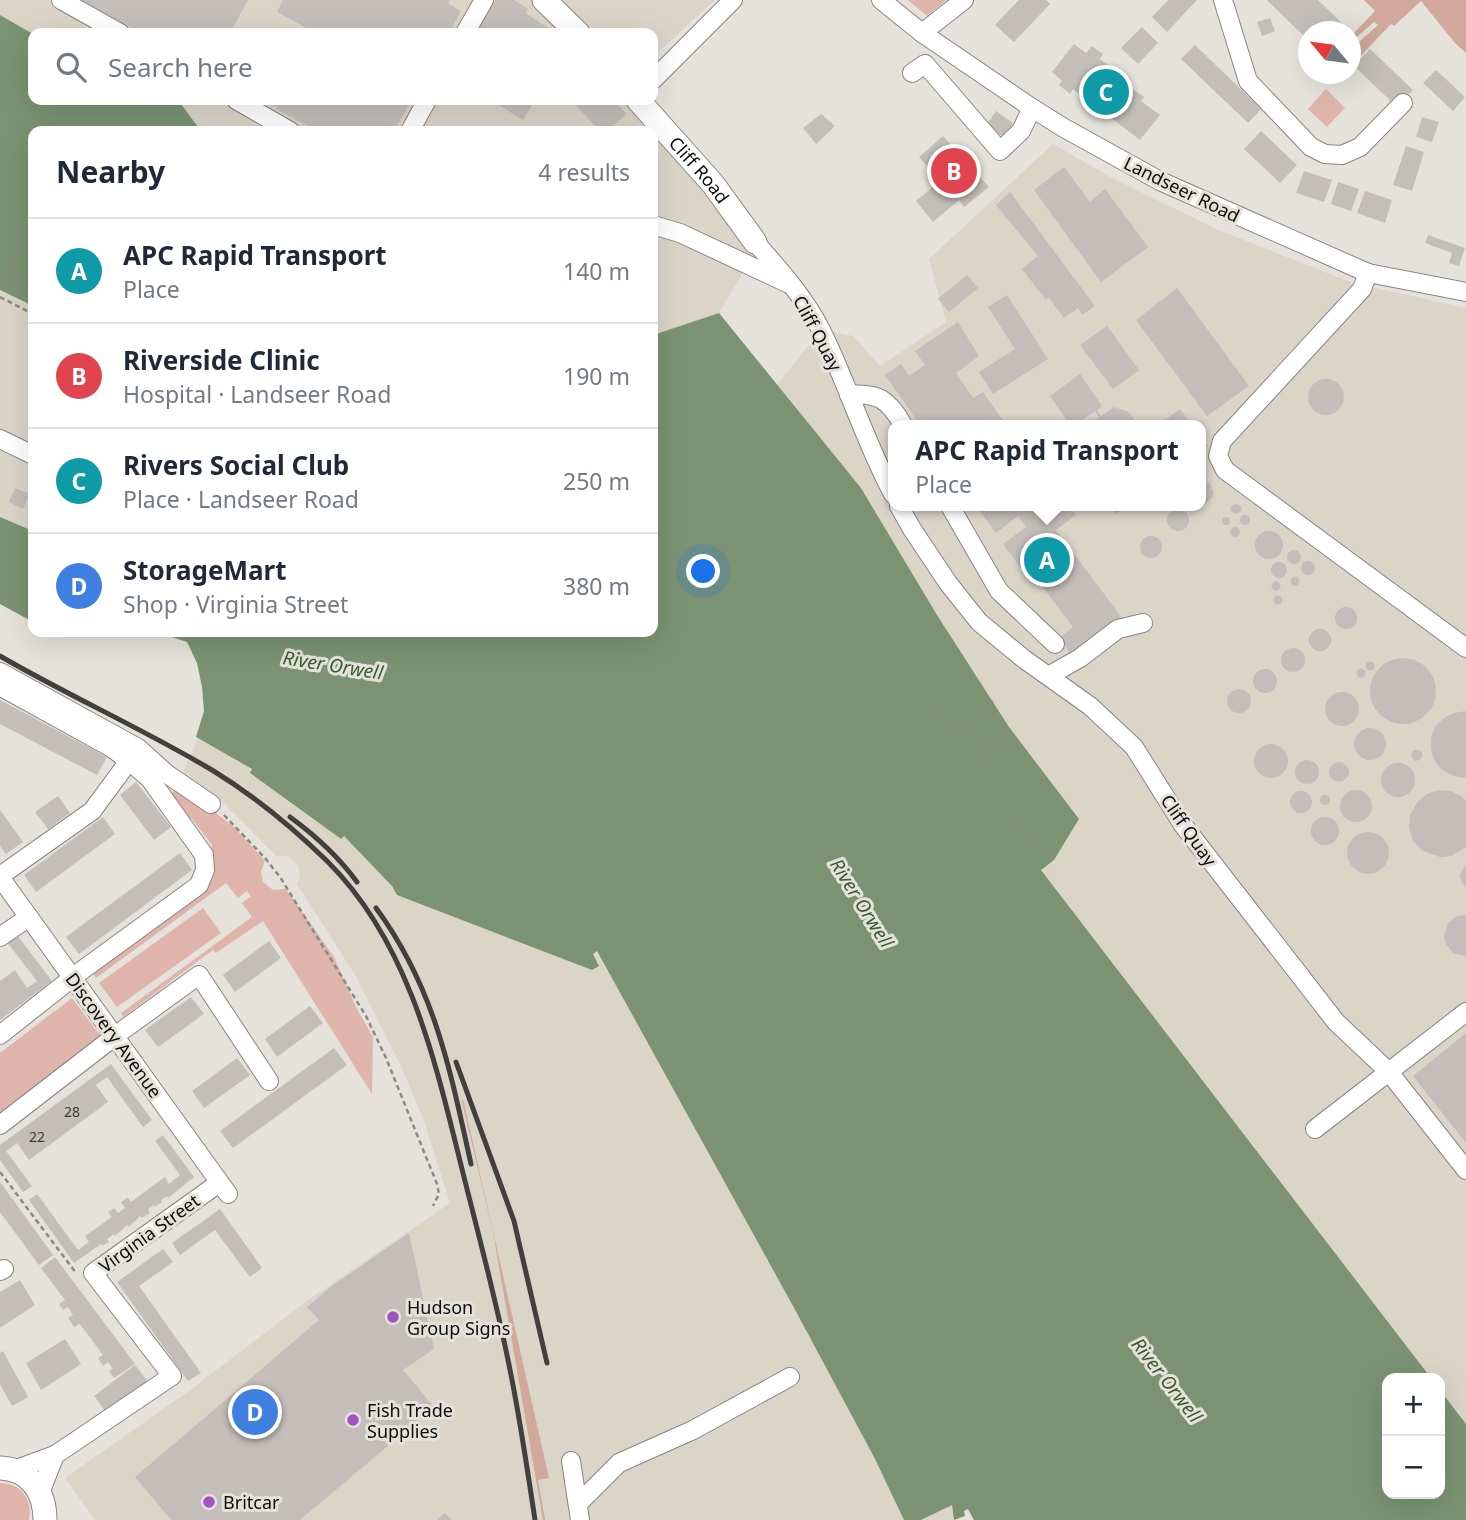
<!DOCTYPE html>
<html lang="en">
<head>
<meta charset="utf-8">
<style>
  body { margin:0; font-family:"Noto Sans",sans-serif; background:#f6f6f7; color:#1f2937 }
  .controls { position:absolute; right:21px; bottom:21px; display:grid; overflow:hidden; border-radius:14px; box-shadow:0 7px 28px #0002 }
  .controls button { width:63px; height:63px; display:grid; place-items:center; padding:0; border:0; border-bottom:2px solid #e0e1e3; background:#fff; color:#1f2937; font:35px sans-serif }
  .compass { position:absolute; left:1298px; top:21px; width:63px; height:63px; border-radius:50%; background:#fff; box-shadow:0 7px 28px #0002; rotate:299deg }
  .you { position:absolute; left:704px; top:572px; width:24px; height:24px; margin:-18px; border:5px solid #fff; border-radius:50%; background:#1a73e8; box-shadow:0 0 0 10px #1a73e833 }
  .badge { display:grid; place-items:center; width:46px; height:46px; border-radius:50%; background:#db2777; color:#fff; font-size:23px; font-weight:700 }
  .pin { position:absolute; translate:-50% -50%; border:4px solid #fff; box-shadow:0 2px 7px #0006 }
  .popup { position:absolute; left:888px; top:420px; width:318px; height:91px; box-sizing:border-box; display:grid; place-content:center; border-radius:14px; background:#fff; filter:drop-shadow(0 2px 5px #0005); font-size:23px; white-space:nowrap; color:#747a83 }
  .popup b { font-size:26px; color:#1f2937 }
  .popup::after { content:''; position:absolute; left:50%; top:100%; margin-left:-14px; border:14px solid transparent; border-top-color:#fff }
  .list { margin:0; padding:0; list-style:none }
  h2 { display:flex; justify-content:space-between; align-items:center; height:91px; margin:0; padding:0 28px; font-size:30px }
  h2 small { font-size:23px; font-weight:400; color:#747a83 }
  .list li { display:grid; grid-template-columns:46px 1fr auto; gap:21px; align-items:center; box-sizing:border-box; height:105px; padding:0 28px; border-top:2px solid #e0e1e3 }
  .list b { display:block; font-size:26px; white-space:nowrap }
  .list p { margin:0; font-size:23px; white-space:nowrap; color:#747a83 }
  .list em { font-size:23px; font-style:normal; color:#747a83 }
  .icon { flex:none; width:38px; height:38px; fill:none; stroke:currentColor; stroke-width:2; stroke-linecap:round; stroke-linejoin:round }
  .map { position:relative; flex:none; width:1466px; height:1520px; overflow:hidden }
  .search { position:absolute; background:#fff; box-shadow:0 7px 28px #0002; left:28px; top:28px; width:630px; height:77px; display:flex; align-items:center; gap:18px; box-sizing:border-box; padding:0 24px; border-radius:14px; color:#747a83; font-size:26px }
  .panel { position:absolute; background:#fff; box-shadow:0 7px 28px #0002; left:28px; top:126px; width:630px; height:511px; border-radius:14px }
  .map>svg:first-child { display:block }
</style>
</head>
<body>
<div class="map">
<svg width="1466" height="1520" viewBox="0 0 1466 1520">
  <rect width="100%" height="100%" fill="#e5e2db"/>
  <g fill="#dbd5c8" fill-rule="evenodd">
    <path d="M0 0H715L653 57V33H61L57 30 33 34 0 15Z"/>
    <path d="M172 100H636L755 252 719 313 653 335V131H201L181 104Z"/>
    <path d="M1053 144 1110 177 1216 229 1353 283 1466 308V1424L1440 1390V1378H1431L1041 870 1009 727 937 615 861 488 777 385 821 330 853 336 880 366 946 322 929 259ZM893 425H1201V506H893Z"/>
    <path d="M0 290 33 306V531L0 517Z"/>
    <path d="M198 739 252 769 250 774 341 839 344 835 392 886 398 895 592 969 593 954 597 951 793 1306 874 1457 904 1520H95L65 1478 186 1393 311 1298 450 1203 424 1121 401 1066 355 975 297 884 300 875 298 865 288 856H276L216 795 183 772Z"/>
    <path d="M952 1505 954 1520H921Z"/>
  </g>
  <g fill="#dfb5ab">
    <path d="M908 0H946L927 16Z"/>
    <path d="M1326 89 1345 108 1327 127 1308 109Z"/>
    <path d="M178 784 234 827 265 861 261 871 263 882 273 890 286 889 334 957 356 1007 373 1037 372 1094 263 921 216 953 213 950 123 1017 121 1013 252 917 242 903 251 896 247 891 238 898 226 883 96 978 91 970 202 890 212 845 192 819 185 818 170 797Z"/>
    <path d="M203 908 221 933 117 1007 99 983Z"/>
    <path d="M72 998 102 1038 0 1112V1053Z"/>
    <path d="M0 1483C21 1483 33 1500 29 1520H0Z"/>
  </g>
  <g fill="#d2a79c">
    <path d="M1364 0H1466V53L1455 43 1421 1 1394 26 1391 24 1351 66V49L1378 25 1374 22 1351 42V36L1375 11Z"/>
    <path d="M463 1099 549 1478 538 1480 545 1520H543L493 1232 462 1102Z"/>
  </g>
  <g fill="#7b9373">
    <path d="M0 15 33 34V100H172L181 104 201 131H33V306L0 290Z"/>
    <path d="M719 313 861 488 937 615 1009 727 1079 819 1054 860 1041 870 1431 1378H1387V1494H1440V1390L1466 1424V1520H974L968 1509 964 1511 965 1516 954 1520 952 1505 921 1520H904L874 1457 793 1306 597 951 593 954 599 966 592 970 397 895 392 886 344 836 341 839 250 773 252 769 196 737 204 711 202 687 197 663 187 642 157 632H653V335Z"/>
    <path d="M0 517 33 531V622L0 604Z"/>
  </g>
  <g fill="#c3beb9">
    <path d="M81 0H248L230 33H141Z"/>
    <path d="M283 0H450L448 3 461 11 449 33H316L277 12Z"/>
    <path d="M495 0H514L528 9 526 13 548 28 544 33H475Z"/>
    <path d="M1019 0H1046L1050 4 1014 42 995 25Z"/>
    <path d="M1168 0H1197L1167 32 1152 17Z"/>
    <path d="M1267 0H1318L1351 32H1308V40Z"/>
    <path d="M1270 18 1275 31 1262 36 1257 22Z"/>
    <path d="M1142 27 1158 43 1138 64 1121 48Z"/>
    <path d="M1074 44 1086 53 1092 46 1103 54 1100 59 1129 82 1127 85 1144 97 1141 101 1160 115 1140 140 1073 89 1070 94 1059 85 1062 81 1052 72Z"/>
    <path d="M1195 45 1261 109 1248 123 1181 59Z"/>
    <path d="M1370 49 1413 90 1397 107 1354 66Z"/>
    <path d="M1436 70 1465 97 1453 111 1423 83Z"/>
    <path d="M261 100H280L276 107Z"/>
    <path d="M282 100H412L394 131H317L276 109Z"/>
    <path d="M500 100H535L523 120 497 104Z"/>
    <path d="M571 100H614L626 114 608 131H600Z"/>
    <path d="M996 111 1013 123 1004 137 986 126Z"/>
    <path d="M821 114 835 126 816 144 803 128Z"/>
    <path d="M1422 117 1439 122 1432 142 1416 137Z"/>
    <path d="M1261 131 1297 165 1280 183 1244 149Z"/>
    <path d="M943 136 989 187 964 207 959 200 933 222 916 201 940 181 919 157Z"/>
    <path d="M1406 146 1424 152 1412 191 1393 185Z"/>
    <path d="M1064 167 1090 202 1105 189 1148 247 1101 282 1034 190Z"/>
    <path d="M1304 171 1332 180 1324 202 1296 193Z"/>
    <path d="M1338 182 1359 189 1351 211 1331 204Z"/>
    <path d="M1365 191 1392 200 1385 223 1357 213Z"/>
    <path d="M1010 192 1095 306 1082 315 1078 308 1064 318 1049 298 1046 300 1022 269 1038 256 996 205Z"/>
    <path d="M1428 235 1465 248 1459 266 1449 263 1452 253 1425 243Z"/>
    <path d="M967 275 978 288 949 312 938 299Z"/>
    <path d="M1177 288 1249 386 1207 416 1136 320Z"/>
    <path d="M1007 295 1048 359 993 394 979 372 1015 349 988 307Z"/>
    <path d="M958 322 979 356 956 373 973 398 983 392 1006 425H920L885 375 901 364 909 376 925 365 915 351Z"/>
    <path d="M1107 326 1139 370 1113 389 1080 345Z"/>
    <path d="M1080 374 1102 406 1097 410 1101 416 1114 407 1129 412 1138 425H1088L1099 417 1095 411 1075 425H1070L1050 396Z"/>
    <circle cx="1326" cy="397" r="18"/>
    <path d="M1180 409 1192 425H1158Z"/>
    <path d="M1201 437 1208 446 1201 451Z"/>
    <path d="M1201 482 1210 484 1214 492 1213 497 1206 503H1201Z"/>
    <path d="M15 488 30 494 23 509 9 502Z"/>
    <circle cx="1236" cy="509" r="5"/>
    <path d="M976 506H1069L1076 515 1056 530 1123 619 1073 657 1059 638 1073 627 1035 577 1030 580 1003 544 1026 527 1018 516 996 533Z"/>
    <path d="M1110 506H1128L1116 514Z"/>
    <circle cx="1178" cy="520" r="11"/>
    <circle cx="1245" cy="520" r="5"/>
    <circle cx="1226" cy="521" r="4"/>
    <circle cx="1235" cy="532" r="5"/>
    <circle cx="1269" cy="545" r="14"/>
    <circle cx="1151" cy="547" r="11"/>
    <circle cx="1294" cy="557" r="7"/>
    <circle cx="1308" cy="568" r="7"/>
    <circle cx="1279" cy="570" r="8"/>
    <circle cx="1295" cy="581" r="4.5"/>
    <circle cx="1276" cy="586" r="4.5"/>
    <circle cx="1278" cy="600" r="4.5"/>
    <circle cx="1346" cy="618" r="11"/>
    <circle cx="1320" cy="640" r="11"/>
    <circle cx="1293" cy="660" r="12"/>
    <circle cx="1403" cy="691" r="33"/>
    <circle cx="1370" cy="666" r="4.5"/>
    <circle cx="1361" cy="673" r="4.5"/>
    <circle cx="1265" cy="681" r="12"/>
    <circle cx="1239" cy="701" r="12"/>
    <circle cx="1342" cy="709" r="17"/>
    <path d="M0 700 107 757 97 775 0 724Z"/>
    <path d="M1466 711V777L1462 778 1451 775 1441 769 1434 760 1431 749V738L1435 727 1444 718 1454 713Z"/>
    <circle cx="1370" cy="744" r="16"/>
    <circle cx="1271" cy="761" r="17"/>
    <circle cx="1417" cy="755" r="5.5"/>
    <circle cx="1307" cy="772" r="12"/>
    <circle cx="1339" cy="772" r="10"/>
    <circle cx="1398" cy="780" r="17"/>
    <path d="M136 782 171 827 154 840 120 795Z"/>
    <path d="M1439 790 1451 791 1461 796 1466 801V847L1451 856 1440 857 1421 850 1413 841 1409 827 1410 815 1418 801 1427 794Z"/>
    <circle cx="1356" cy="806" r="16"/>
    <circle cx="1301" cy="802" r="11"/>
    <circle cx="1325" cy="800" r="5"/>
    <path d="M58 796 70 813 48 829 35 812Z"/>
    <path d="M0 810 23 842 6 854 0 846Z"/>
    <circle cx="1325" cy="831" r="14"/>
    <path d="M103 817 115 834 36 892 24 875Z"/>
    <circle cx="1368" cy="853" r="21"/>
    <path d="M180 853 192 870 79 954 66 937Z"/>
    <path d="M1466 864V888L1461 881 1460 875Z"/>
    <path d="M1466 915V956H1464L1453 953 1446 944 1444 937 1448 923 1457 916Z"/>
    <path d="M17 935 52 981 0 1020V981L15 970 27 988 37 981 7 942Z"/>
    <path d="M269 941 281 958 235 992 223 975Z"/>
    <path d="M191 997 204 1014 158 1047 145 1030Z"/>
    <path d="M310 1006 323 1023 277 1057 265 1039Z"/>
    <path d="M1466 1033V1143L1413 1076Z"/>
    <path d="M334 1048 347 1065 233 1148 220 1131Z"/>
    <path d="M237 1058 250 1075 204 1108 192 1091Z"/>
    <path d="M111 1064 152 1120 143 1127 107 1077 96 1085 108 1102 29 1160 17 1143 6 1151 32 1186 23 1192 0 1160V1145Z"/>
    <path d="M163 1135 194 1177 168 1198 167 1196 161 1200 162 1202 155 1207 154 1205 148 1209 150 1213 142 1218 140 1216 129 1227 127 1225 115 1236 114 1234 107 1239 109 1242 102 1246 101 1244 74 1263 29 1200 37 1194 78 1250 89 1242 85 1236 112 1217 108 1212 114 1208 118 1213 125 1208 121 1202 128 1197 131 1202 165 1177 169 1184 180 1175 155 1141Z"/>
    <path d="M0 1182 53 1255 39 1265 0 1212Z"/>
    <path d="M220 1209 262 1268 250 1277 215 1230 180 1255 172 1243Z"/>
    <path d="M409 1233 434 1349 403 1370 434 1407 300 1520H171L135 1477 319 1320 307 1307 333 1285Z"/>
    <path d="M163 1249 173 1262 139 1286 201 1373 188 1381 117 1282Z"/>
    <path d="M55 1257 135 1364 114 1378 109 1371 113 1369 108 1362 103 1366 98 1358 103 1355 80 1324 74 1327 68 1318 73 1315 68 1307 63 1310 59 1304 65 1300 41 1268Z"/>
    <path d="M20 1280 35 1305 0 1328V1292Z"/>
    <path d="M65 1339 81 1364 41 1390 26 1363Z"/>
    <path d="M3 1351 28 1397 12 1406 0 1384V1353Z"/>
    <path d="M135 1365 148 1382 106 1412 94 1396Z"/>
    <path d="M445 1513 452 1520H437Z"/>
  </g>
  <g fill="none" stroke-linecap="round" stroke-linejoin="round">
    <defs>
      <g id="minor">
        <path d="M61 0 120 33"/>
        <path d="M881 0 922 33 1032 108 1064 128 1160 181 1368 273 1466 292"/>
        <path d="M1223 0 1248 81 1311 147 1325 154 1342 155 1360 147 1403 103"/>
        <path d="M465 33 484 0"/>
        <path d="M922 33 964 0"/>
        <path d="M912 73 925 64 1000 151 1021 131 1032 108"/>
        <path d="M653 80 733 0"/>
        <path d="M236 100 290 131"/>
        <path d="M410 131 427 100"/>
        <path d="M653 225 680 233 787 283"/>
        <path d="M755 242C780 270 805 298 822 332 848 385 865 442 893 494"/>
        <path d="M1368 273 1362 289 1222 441 1218 456 1225 470 1466 648"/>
        <path d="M849 395C878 392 889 400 903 425"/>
        <path d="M0 439 33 455"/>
        <path d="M899 506 912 529 948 583 979 622 1024 659 1090 706 1134 747 1183 825 1336 1022 1389 1072 1466 1170"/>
        <path d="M950 506 999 591 1055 644"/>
        <path d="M0 672 138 748 167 774 211 804"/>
        <path d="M1050 675 1080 658 1118 629 1143 623"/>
        <path d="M0 876 92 811 129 761"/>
        <path d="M0 877 228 1194"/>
        <path d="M0 937 29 917"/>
        <path d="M0 1035 81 971 199 885 205 870 204 855 150 779 129 761 112 748 3 688"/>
        <path d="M0 1125 123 1030 199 975 269 1081"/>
        <path d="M1315 1129 1466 1012"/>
        <path d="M0 1271 4 1269"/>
        <path d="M55 1455 172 1376 93 1273 219 1183"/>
        <path d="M571 1461 580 1520"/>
        <path d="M14 1470 55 1455 40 1493"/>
        <path d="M578 1504 619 1463 693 1430 790 1377"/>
      </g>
      <g id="major">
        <path d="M544 0 578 33"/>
        <path id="s1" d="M638 100 713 184 755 242"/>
        <path d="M0 1468C30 1469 45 1492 45 1520"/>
      </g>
    </defs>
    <use href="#minor" stroke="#888580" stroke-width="20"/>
    <use href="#major" stroke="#888580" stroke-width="25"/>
    <g stroke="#8b8984" stroke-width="2.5" stroke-dasharray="5 3.5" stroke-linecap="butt">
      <path d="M157 111 163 100"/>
      <path d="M0 190 3 191 0 198"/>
      <path d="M0 279 33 295"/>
      <path d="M4 281 25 237"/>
      <path d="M0 297 33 314"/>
      <path d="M930 701 958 730 993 701"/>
      <path d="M970 769 1009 727"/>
      <path d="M224 815 265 858 280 877 366 1016 386 1058 437 1184 439 1194 433 1206"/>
      <path d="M1013 818 1054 860"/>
      <path d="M0 1172 76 1273"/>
    </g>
    <use href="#minor" stroke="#fff" stroke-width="18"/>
    <use href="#major" stroke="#fff" stroke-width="23"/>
    <g stroke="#41403d" stroke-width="5">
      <path d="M0 656C69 696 143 729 212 770 253 795 293 828 327 861 414 947 438 1075 467 1189 483 1252 500 1316 512 1380 521 1426 528 1473 535 1520"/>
      <path d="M290 817C316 836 338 856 357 882"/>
      <path d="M376 908C435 988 450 1070 471 1164"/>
      <path d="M456 1062 514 1221 547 1363"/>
    </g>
  </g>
  <g fill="#a251c1" stroke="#e5e2db" stroke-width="2.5">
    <circle cx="393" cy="1317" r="7"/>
    <circle cx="353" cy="1420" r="7"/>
    <circle cx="209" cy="1502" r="7"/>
  </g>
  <g text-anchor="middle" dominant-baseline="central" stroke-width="6" stroke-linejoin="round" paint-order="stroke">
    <g font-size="14" fill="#3b3936">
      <text x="72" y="1111">28</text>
      <text x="37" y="1136">22</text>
    </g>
    <g font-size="18" fill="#0e0d0b" stroke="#e5e2db">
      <text stroke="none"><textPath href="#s1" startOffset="93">Cliff Road</textPath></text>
      <text transform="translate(1182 189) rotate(26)">Landseer Road</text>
      <text transform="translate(818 333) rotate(62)">Cliff Quay</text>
      <text transform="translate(1189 830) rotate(55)">Cliff Quay</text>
      <text transform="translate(114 1035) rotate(54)">Discovery Avenue</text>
      <text transform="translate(149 1233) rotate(-36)">Virginia Street</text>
    </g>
    <g font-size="18" fill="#0e0d0b" stroke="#e5e2db" text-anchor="start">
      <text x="407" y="1307">Hudson<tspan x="407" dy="21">Group Signs</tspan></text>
      <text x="367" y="1410">Fish Trade<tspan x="367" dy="21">Supplies</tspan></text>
      <text x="223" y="1502">Britcar</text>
    </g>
    <g font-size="19" font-style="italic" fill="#3a5c2c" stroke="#e5e2db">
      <text transform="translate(333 665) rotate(9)">River Orwell</text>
      <text transform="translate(862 903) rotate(58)">River Orwell</text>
      <text transform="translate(1167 1380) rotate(52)">River Orwell</text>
    </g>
  </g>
</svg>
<div class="controls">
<button>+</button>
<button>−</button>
</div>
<svg class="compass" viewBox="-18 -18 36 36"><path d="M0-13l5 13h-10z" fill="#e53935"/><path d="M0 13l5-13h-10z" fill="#747a83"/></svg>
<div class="you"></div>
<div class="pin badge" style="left:1047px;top:560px;background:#0f9aa8">A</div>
<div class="popup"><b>APC Rapid Transport</b>Place</div>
<div class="pin badge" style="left:954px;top:171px;background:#e0444e">B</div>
<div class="pin badge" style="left:1106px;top:92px;background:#0f9aa8">C</div>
<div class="pin badge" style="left:255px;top:1412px;background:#3f7fe0">D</div>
<div class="search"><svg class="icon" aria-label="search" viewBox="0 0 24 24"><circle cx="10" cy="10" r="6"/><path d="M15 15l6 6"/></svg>Search here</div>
<section class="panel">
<h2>Nearby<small>4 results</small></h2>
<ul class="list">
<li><span class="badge" style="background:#0f9aa8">A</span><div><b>APC Rapid Transport</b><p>Place</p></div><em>140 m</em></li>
<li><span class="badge" style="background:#e0444e">B</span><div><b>Riverside Clinic</b><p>Hospital · Landseer Road</p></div><em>190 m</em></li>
<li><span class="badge" style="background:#0f9aa8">C</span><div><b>Rivers Social Club</b><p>Place · Landseer Road</p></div><em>250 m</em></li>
<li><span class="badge" style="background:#3f7fe0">D</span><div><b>StorageMart</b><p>Shop · Virginia Street</p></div><em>380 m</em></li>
</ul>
</section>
</div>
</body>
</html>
